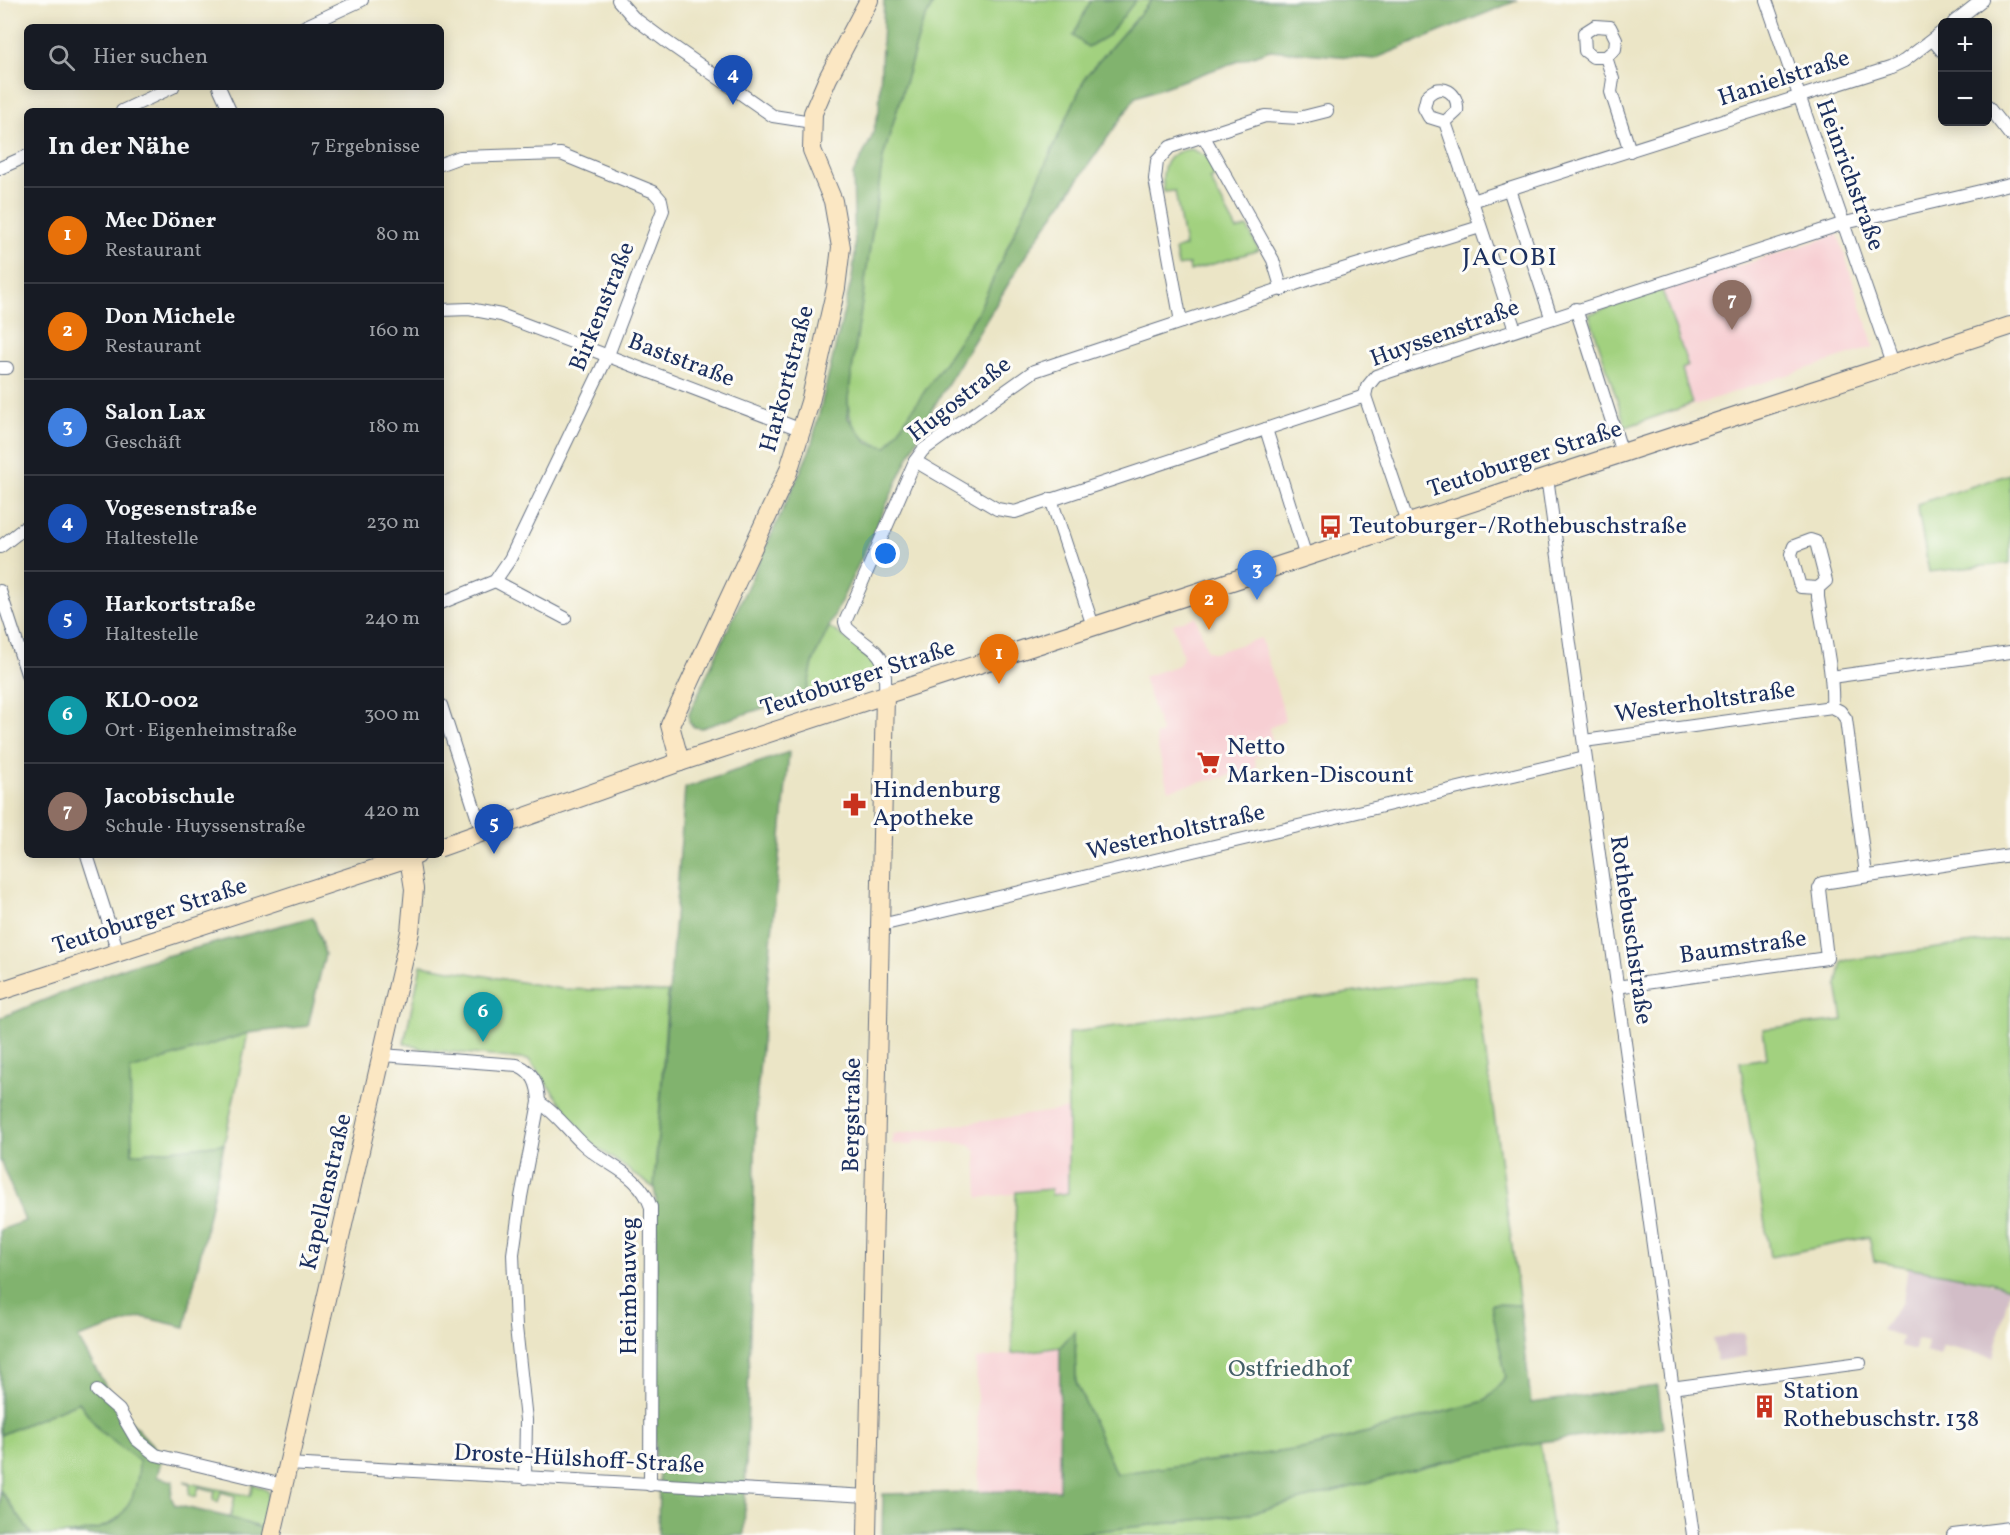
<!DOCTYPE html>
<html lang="de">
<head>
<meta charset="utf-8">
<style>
  body { margin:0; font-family:Vollkorn,serif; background:#242831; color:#f1f3f6 }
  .controls { position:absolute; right:18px; top:18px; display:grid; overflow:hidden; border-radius:9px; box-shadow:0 3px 15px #0003 }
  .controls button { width:54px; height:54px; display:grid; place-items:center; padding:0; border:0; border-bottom:2px solid #363941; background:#171b24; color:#f1f3f6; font:30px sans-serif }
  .you { position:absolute; left:886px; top:554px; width:21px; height:21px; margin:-15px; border:4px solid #fff; border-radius:50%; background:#1a73e8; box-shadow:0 0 0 9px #1a73e833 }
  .badge { display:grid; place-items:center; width:39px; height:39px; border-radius:50%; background:#c8321e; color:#fff; font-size:20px; font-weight:700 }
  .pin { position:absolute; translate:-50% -50px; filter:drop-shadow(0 2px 3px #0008) }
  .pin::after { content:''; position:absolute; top:32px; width:21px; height:18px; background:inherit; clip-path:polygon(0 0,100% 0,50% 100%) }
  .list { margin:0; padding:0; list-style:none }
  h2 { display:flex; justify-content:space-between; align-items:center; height:78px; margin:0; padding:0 24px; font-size:26px }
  h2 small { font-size:20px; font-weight:400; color:#9ea1a6 }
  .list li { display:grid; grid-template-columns:39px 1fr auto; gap:18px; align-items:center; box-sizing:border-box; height:96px; padding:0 24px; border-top:2px solid #363941 }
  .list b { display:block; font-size:22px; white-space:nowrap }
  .list p { margin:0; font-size:20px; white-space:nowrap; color:#9ea1a6 }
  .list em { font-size:20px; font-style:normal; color:#9ea1a6 }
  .icon { flex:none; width:33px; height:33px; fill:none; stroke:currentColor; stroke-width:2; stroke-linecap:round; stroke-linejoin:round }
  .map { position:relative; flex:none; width:2010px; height:1535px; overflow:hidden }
  .search { position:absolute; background:#171b24; box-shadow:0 3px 15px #0003; left:24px; top:24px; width:420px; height:66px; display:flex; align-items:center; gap:15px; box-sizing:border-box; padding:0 21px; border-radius:9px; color:#9ea1a6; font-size:22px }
  .panel { position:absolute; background:#171b24; box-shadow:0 3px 15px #0003; left:24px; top:108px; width:420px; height:750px; border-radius:9px }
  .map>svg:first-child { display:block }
</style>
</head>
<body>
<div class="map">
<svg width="2010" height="1535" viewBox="0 0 2010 1535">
  <rect width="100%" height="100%" fill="#fdfcf7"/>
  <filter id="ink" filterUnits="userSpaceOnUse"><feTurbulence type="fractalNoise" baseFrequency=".0167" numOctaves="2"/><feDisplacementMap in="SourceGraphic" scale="12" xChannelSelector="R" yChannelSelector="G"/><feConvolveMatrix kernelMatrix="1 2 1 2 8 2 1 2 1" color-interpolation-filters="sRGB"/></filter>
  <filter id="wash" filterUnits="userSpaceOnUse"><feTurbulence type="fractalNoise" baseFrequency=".008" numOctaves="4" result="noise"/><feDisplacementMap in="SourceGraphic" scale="24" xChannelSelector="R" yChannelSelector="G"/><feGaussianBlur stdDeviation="1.35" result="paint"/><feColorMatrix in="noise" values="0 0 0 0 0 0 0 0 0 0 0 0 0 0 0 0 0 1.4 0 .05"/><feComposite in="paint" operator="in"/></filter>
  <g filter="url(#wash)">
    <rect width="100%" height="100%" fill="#ebe5c6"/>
    <g fill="#f7cfd3">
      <path d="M1838 234 1874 347 1626 427 1589 314Z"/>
      <path d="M1196 617 1207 650 1214 653 1261 638 1281 702 1285 721 1269 728 1275 752 1254 757 1257 769 1168 790 1155 736 1162 734 1143 677 1179 665 1183 657 1173 624Z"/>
      <path d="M1068 1109V1193L1052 1195 1050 1189 978 1198 976 1152 969 1144 916 1140 912 1145 892 1144 893 1134Z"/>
      <path d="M1060 1347 1059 1490 979 1492 976 1359Z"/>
    </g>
    <g fill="#d2bdc7">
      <path d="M1908 1266 2010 1288 1993 1357 1943 1346 1940 1356 1926 1352 1928 1342 1917 1340 1915 1350 1900 1346 1902 1336 1881 1330 1903 1302Z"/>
      <path d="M1744 1333 1747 1356 1717 1361 1713 1338Z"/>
    </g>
    <g fill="#a2d17f" stroke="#5e806e" stroke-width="1.5">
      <path d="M935 0H1152L1086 76 977 314 887 448C859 440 848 427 848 398L883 158 922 25Z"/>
      <path d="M1191 149 1208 157 1219 174 1210 179 1237 230 1247 227 1259 250 1190 271 1189 264 1178 266 1175 250 1185 246 1175 191 1164 192C1160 168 1165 152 1191 149Z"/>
      <path d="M1662 290 1688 366 1682 369 1692 404 1626 427 1589 314Z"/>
      <path d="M2010 474V563L1929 572 1917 504Z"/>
      <path d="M829 627 871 655 881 670 806 694 814 659Z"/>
      <path d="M2010 938V1288L1990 1282 1874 1261 1869 1237 1770 1257 1740 1062 1767 1058 1763 1029 1843 1020 1837 985 1842 961Z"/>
      <path d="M421 965 562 989 668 992 654 1188 591 1143 529 1060 423 1049 404 1043Z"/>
      <path d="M1475 975 1520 1305 1492 1304 1506 1378 1485 1401 1308 1448 1116 1474 1076 1382 1075 1331 1060 1347 1012 1354 1016 1192 1051 1189 1052 1195 1068 1193V1033Z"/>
      <path d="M248 1033 224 1144 132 1154 129 1070Z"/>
      <path d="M79 1402 100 1431 139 1461C140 1532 90 1535 32 1535L0 1490V1435Z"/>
      <path d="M1540 1442 1553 1535H1028L1081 1533 1247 1514 1469 1456Z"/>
      <path d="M184 1482 250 1496 253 1484 268 1491 267 1530 228 1517 231 1515 235 1496 221 1492 218 1502 213 1500 215 1491 199 1487 196 1497 189 1495 190 1485Z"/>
    </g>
    <g fill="#81b36e" stroke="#4e7166" stroke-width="1.5">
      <path d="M884 0H935L922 25 883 158 848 398V418L868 443 887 447 977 314 1086 76 1152 0H1518L1374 59 1270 50 1136 97 1029 250 928 416 814 659 806 694 702 728 694 727 689 722V714L801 470 811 447 852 278 855 253 853 174 871 139 879 111Z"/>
      <path d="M1091 0H1136L1109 35 1088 47 1073 36Z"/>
      <path d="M789 752 757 1093 744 1535H658L659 1475 655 1468 656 1200 654 1188 685 788Z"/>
      <path d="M313 917 325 954 308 1026 248 1033 130 1070 132 1154 224 1144 185 1327 142 1317 78 1338 119 1409 157 1450 163 1452 157 1477 173 1481 171 1497 175 1505 228 1517 267 1530 266 1535H68C101 1527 117 1531 132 1497 137 1484 139 1475 139 1461L100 1431 79 1402 0 1435V1230L25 1221 0 1160V1018L128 966Z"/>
      <path d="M1491 1304 1520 1305 1531 1403 1658 1386 1663 1427 1540 1442 1469 1456 1247 1514 1081 1533 882 1535 883 1494 1059 1490 1060 1347 1075 1330 1076 1382 1116 1474 1308 1448 1485 1401 1506 1378Z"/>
      <path d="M0 1490 32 1535H0Z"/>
    </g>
  </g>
  <g filter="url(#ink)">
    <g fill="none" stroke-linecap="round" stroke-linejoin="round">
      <defs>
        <g id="street">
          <path d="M618 0 633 17 664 40 773 116 812 122"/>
          <path d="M1766 0 1892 364"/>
          <path d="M1954 22 1982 0"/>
          <path d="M304 27 362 0"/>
          <path d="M1933 40 1942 51"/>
          <path d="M1606 57H1593L1585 51 1584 33 1595 26 1610 27 1616 39 1615 49 1606 57 1613 79 1611 92 1630 151"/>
          <path d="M219 87 230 111"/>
          <path d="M1988 107 2010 135"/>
          <path d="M122 111 173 87"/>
          <path d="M1445 122 1429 117 1424 108 1427 96C1442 81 1459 93 1457 111L1445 122 1472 201 1509 189 1551 317"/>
          <path d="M1204 137 1273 260 1282 290"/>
          <path d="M441 164 460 157 561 154 654 192 661 200 663 210 608 355 510 559 495 581 441 603"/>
          <path d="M0 168 27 156"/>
          <path d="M1509 189 1889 68 1904 61 1942 32"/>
          <path d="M1472 201 1515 330"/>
          <path d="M1576 309 1622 453"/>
          <path d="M441 310 469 309 501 315 802 430"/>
          <path d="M1181 322 1155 179 1157 161 1170 147 1265 116 1299 118 1327 111"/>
          <path d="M0 368H7"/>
          <path d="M1365 396 1408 523"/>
          <path d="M1266 429 1306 557"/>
          <path d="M915 461 997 509 1015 512 1365 396 1367 387 1376 376 1845 223 2010 184"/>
          <path d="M1547 477 1693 1535"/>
          <path d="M1051 499 1093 626"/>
          <path d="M0 547 27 526"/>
          <path d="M495 581 565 618"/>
          <path d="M1818 588 1801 587 1799 583 1791 554 1794 546 1810 540 1816 542 1826 581 1818 588V597C1823 632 1834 673 1832 707L1840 711 1846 719 1866 875"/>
          <path d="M0 591 27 674"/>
          <path d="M1831 677 2010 652"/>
          <path d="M885 695C887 647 877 656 847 628L845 622 915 461 923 450 1034 371 1307 280 1480 227"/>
          <path d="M441 705 482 832"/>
          <path d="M1584 741 1832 707"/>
          <path d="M87 855 118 952"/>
          <path d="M881 925 1585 758"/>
          <path d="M1616 987 1827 958 1819 889 1822 883 2010 855"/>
          <path d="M382 1055 517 1065C534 1072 538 1084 539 1102L521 1197 513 1254 516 1327 526 1420 525 1478"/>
          <path d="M539 1102C557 1114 568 1130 583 1144 607 1167 639 1172 651 1207L650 1485"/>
          <path d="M1671 1388 1860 1363"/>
          <path d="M97 1391 119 1410 136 1439 156 1455 283 1485"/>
          <path d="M288 1464 868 1496"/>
          <path d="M1953 1535 2010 1528"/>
        </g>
        <g id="secondary">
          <path d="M680 762 670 725 788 472 810 402 836 288 841 247 833 201 812 150 813 113 828 78 869 0"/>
          <path d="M441 847 680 762 2010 326"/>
          <path d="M0 991 417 855"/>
          <path d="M272 1535 410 932 414 889 409 858"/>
          <path d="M867 1535 885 695"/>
        </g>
      </defs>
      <use href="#street" stroke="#646f82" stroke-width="14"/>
      <use href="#secondary" stroke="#646f82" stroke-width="20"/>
      <use href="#street" stroke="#fff" stroke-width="12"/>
      <use href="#secondary" stroke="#fbe7c3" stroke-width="18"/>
    </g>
  </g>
  <defs>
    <symbol id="bus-bare" viewBox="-9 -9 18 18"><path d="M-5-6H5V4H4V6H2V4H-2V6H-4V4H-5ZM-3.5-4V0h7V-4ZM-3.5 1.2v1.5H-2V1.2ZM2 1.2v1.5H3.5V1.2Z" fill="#c8321e" stroke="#fdfcf7" stroke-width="2.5" paint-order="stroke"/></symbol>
    <symbol id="supermarket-bare" viewBox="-9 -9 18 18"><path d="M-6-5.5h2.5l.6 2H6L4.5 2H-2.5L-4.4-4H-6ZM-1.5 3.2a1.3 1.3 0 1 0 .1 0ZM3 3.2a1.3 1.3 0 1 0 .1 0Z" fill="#c8321e" stroke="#fdfcf7" stroke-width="2.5" paint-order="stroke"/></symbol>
    <symbol id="pharmacy-bare" viewBox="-9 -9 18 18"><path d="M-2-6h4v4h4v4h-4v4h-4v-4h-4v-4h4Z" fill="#c8321e" stroke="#fdfcf7" stroke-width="2.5" paint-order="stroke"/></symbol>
    <symbol id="building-bare" viewBox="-9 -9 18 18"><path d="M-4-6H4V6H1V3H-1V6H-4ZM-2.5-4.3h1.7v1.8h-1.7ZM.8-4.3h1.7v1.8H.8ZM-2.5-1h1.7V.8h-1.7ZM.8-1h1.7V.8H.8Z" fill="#c8321e" stroke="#fdfcf7" stroke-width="2.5" paint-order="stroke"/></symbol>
  </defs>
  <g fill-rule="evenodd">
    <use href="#bus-bare" x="1314" y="510" width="33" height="33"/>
    <use href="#supermarket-bare" x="1192" y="746" width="33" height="33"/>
    <use href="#pharmacy-bare" x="838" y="788" width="33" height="33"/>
    <use href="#building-bare" x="1748" y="1390" width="33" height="33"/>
  </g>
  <g text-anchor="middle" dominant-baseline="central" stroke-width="6" stroke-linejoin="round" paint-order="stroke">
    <g font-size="24" fill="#1b2f5e" stroke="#fdfcf7">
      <text transform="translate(1784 79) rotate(-18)">Hanielstraße</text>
      <text transform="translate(1849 175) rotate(70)">Heinrichstraße</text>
      <text transform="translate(603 307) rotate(-68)">Birkenstraße</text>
      <text transform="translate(1445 334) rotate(-20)">Huyssenstraße</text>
      <text transform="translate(681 361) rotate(21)">Baststraße</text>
      <text transform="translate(788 379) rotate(-75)">Harkortstraße</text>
      <text transform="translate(960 400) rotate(-38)">Hugostraße</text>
      <text transform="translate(1525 460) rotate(-18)">Teutoburger Straße</text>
      <text transform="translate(858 679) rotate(-18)">Teutoburger Straße</text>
      <text transform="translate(1705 703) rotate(-8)">Westerholtstraße</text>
      <text transform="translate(1176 833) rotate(-13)">Westerholtstraße</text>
      <text transform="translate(150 917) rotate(-18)">Teutoburger Straße</text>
      <text transform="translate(1630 930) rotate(82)">Rothebuschstraße</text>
      <text transform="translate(1743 948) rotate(-8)">Baumstraße</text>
      <text transform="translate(853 1115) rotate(-89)">Bergstraße</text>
      <text transform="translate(327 1192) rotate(-77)">Kapellenstraße</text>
      <text transform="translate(630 1286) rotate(-90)">Heimbauweg</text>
      <text transform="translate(579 1460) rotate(3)">Droste-Hülshoff-Straße</text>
    </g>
    <g font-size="24" fill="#1b2f5e" stroke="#fdfcf7" text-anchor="start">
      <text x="1349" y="527">Teutoburger-/Rothebuschstraße</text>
      <text x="1227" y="748">Netto<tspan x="1227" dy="28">Marken-Discount</tspan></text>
      <text x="873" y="791">Hindenburg<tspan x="873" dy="28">Apotheke</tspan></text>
      <text x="1783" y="1392">Station<tspan x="1783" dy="28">Rothebuschstr. 138</tspan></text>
    </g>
    <g font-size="24" fill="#446068" stroke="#fdfcf7">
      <text x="1289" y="1370">Ostfriedhof</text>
    </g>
    <g font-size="26" letter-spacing="1.5" fill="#1b2f5e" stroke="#fdfcf7">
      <text x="1510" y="258">JACOBI</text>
    </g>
  </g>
</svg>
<div class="controls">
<button>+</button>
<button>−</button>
</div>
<div class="you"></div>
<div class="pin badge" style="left:999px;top:684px;background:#e8710a">1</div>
<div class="pin badge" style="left:1209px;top:630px;background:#e8710a">2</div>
<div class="pin badge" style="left:1257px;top:600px;background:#3f7fe0">3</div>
<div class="pin badge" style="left:733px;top:105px;background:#1a4fb4">4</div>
<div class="pin badge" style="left:494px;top:854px;background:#1a4fb4">5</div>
<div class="pin badge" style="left:483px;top:1042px;background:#0f9aa8">6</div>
<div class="pin badge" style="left:1732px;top:330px;background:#8d6e63">7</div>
<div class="search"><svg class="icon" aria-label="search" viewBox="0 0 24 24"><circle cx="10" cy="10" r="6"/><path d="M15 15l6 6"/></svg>Hier suchen</div>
<section class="panel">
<h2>In der Nähe<small>7 Ergebnisse</small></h2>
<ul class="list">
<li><span class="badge" style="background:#e8710a">1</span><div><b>Mec Döner</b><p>Restaurant</p></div><em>80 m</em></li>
<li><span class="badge" style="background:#e8710a">2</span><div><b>Don Michele</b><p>Restaurant</p></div><em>160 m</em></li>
<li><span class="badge" style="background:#3f7fe0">3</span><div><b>Salon Lax</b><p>Geschäft</p></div><em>180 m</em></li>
<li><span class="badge" style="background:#1a4fb4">4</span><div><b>Vogesenstraße</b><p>Haltestelle</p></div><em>230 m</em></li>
<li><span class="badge" style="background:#1a4fb4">5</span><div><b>Harkortstraße</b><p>Haltestelle</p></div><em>240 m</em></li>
<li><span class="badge" style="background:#0f9aa8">6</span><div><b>KLO-002</b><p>Ort · Eigenheimstraße</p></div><em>300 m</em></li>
<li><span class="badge" style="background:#8d6e63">7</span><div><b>Jacobischule</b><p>Schule · Huyssenstraße</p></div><em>420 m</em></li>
</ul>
</section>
</div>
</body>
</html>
